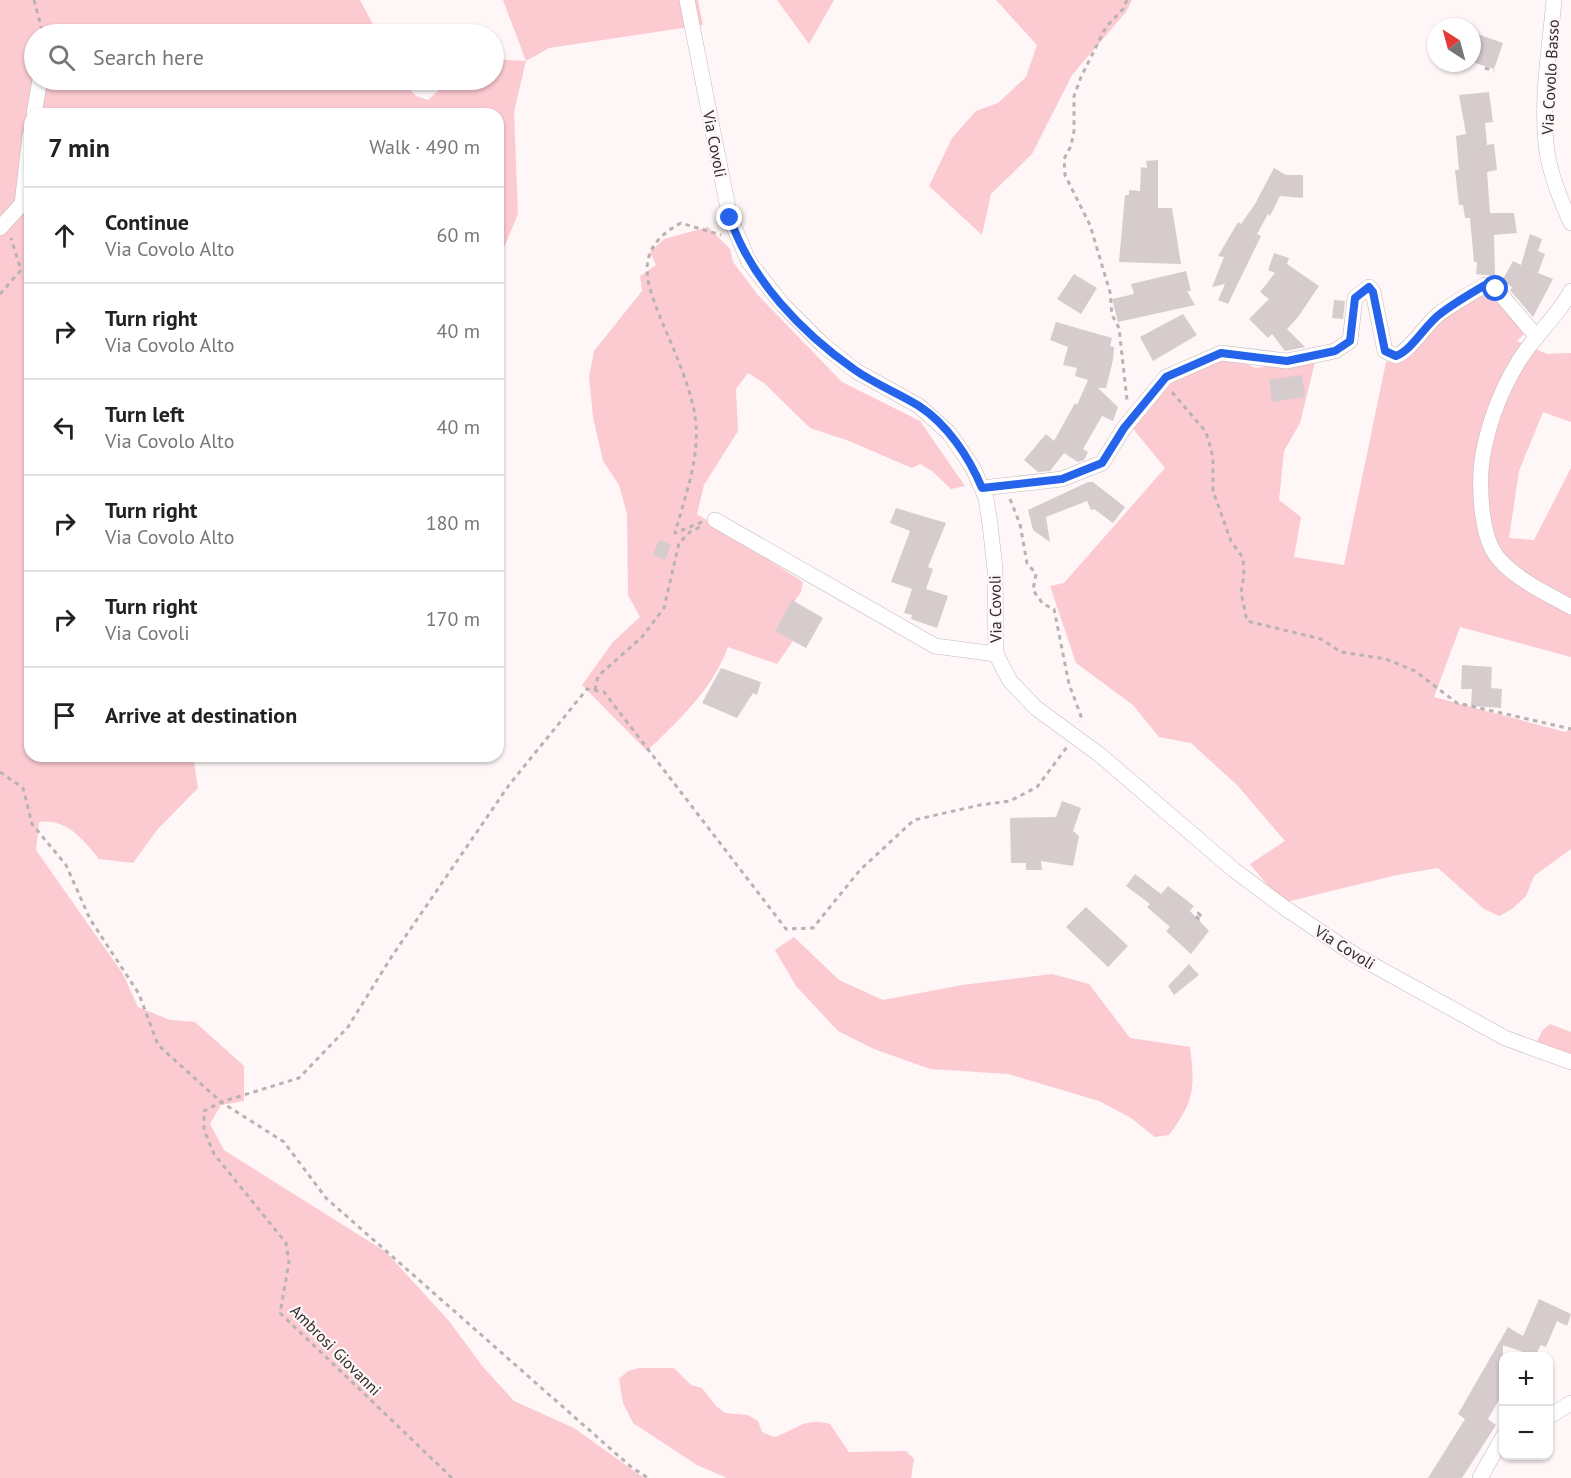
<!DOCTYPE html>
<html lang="en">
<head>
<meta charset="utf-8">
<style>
  body { margin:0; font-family:"PT Sans",sans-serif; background:#f6f6f6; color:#222 }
  .controls { position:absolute; right:18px; bottom:18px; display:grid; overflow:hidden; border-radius:12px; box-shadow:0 2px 4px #0004 }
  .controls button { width:54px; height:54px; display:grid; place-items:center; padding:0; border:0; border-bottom:2px solid #e0e0e0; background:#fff; color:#222; font:30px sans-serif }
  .compass { position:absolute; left:1427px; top:18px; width:54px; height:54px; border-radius:50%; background:#fff; box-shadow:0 2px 4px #0004; rotate:324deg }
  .stop { position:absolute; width:18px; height:18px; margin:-14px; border:4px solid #2563eb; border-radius:50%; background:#fff }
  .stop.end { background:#2563eb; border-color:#fff; box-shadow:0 2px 6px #0008 }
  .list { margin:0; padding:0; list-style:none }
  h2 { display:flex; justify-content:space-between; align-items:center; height:78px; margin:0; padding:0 24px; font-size:26px }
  h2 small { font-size:20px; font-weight:400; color:#767676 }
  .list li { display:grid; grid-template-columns:39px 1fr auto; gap:18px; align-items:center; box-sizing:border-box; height:96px; padding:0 24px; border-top:2px solid #e0e0e0 }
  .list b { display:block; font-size:22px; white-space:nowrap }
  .list p { margin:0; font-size:20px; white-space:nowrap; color:#767676 }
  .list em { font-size:20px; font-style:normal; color:#767676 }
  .icon { flex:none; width:33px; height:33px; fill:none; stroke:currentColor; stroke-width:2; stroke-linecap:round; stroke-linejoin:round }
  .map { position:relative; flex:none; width:1571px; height:1478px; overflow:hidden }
  .search { position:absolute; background:#fff; box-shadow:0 2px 4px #0004; left:24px; top:24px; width:480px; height:66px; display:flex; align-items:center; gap:15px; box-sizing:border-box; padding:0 21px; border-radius:33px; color:#767676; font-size:22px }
  .panel { position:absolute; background:#fff; box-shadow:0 2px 4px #0004; left:24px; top:108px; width:480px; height:654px; border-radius:18px }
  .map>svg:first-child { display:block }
</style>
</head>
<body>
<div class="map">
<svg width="1571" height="1478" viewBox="0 0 1571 1478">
  <rect width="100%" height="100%" fill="#fef6f7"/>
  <g fill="#fccad1">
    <path d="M0 0H360L378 34H34V80H401L416 96 428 100 450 80H494V59L526 61 503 0H698L703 25 549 48 526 61 514 112 518 214 498 262V114H30V756H193L198 788 157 830 133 863 99 859C83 839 66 818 39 822L36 850 123 974 138 1007 170 1020 195 1022 244 1066V1101L221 1105 210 1124 224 1150 386 1252 449 1321 483 1367 514 1401 574 1428 644 1478H0Z"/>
    <path d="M777 0H834L809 44Z"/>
    <path d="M996 0H1132L1126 12 1072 75 1032 154 991 194 982 235 929 186 952 138 976 111 998 103 1026 77 1037 45Z"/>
    <path d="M708 227 730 249 733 262 758 295 842 382 920 421 965 486 951 489 932 471 920 464 912 468 849 441 810 428 764 383 748 373 736 389 738 431 704 485 697 514 803 582 801 592 775 630 793 641 777 664 728 647C712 690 679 720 647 751L582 685 613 642 640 617 628 595 627 514 619 485 603 461 593 417 589 377 594 351 642 291 640 276 656 265 650 252 664 239Z"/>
    <path d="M1477 281 1532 326 1517 341 1547 354 1571 353V422L1543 412 1519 471 1509 538 1534 540 1571 468V657L1460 627 1434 697 1565 732 1571 729V849L1534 876 1526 896 1512 909 1499 916 1484 909 1438 868 1397 875 1282 903 1250 864 1285 841 1238 786 1191 743 1159 737 1133 705 1076 663 1050 586 1064 583 1165 468 1130 425 1146 398 1213 358 1239 360 1256 368 1316 358 1300 423 1284 451 1279 500 1301 517 1294 557 1344 565 1386 362H1392Z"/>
    <path d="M794 937 839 980 883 1000 962 985 1052 974 1089 984 1130 1038 1190 1047C1195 1088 1195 1100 1169 1135L1155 1137 1131 1118 1099 1101 1008 1074 930 1069 874 1049 838 1031 796 986 775 950Z"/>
    <path d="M1550 1024 1571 1032V1065L1535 1046 1542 1031Z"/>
    <path d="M639 1368H674L691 1385 702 1388 716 1406 725 1413 748 1415 758 1421 762 1432 774 1437C797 1430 803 1417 830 1424L849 1452 906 1451 914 1459 911 1478H727L697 1465 633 1423 623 1403 619 1379 628 1371Z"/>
  </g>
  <g fill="#d6cccd">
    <path d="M1472 32 1503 43 1494 69 1472 62Z"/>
    <path d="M1489 92 1493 122 1485 123 1487 145 1494 144 1497 170 1487 172 1490 213H1514L1517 233 1494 235 1495 276 1476 274 1477 262H1474L1470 218H1465L1463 205H1459L1455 170H1459L1456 136 1466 134 1459 95Z"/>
    <path d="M1158 160V208H1172L1181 264 1119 262 1125 195H1129V190L1140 191 1141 167 1147 168 1146 161Z"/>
    <path d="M1274 168 1286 175H1303V198L1280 196 1270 216 1268 214 1257 234 1261 236 1228 304 1218 300 1225 284 1212 287 1224 257 1218 256 1238 222 1241 224 1255 204Z"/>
    <path d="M1530 234 1542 239 1538 251 1545 254 1538 273 1553 279 1533 317 1510 290 1512 287 1502 281 1513 261 1521 265Z"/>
    <path d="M1274 253 1289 258 1287 264 1319 286 1298 317 1287 329 1305 347 1285 351 1272 334 1268 338 1249 319 1269 299 1260 292 1275 273 1268 270Z"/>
    <path d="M1186 271 1191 291H1187L1195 305 1118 322 1112 299 1134 294 1131 284Z"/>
    <path d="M1074 274 1097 288 1081 314 1057 299Z"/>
    <path d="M1334 300 1345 301 1343 319 1332 318Z"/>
    <path d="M1183 314 1197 335 1153 361 1140 337Z"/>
    <path d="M1056 322 1112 338 1110 346 1114 347 1113 360 1106 388H1098L1118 407 1113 421 1102 416 1083 449 1088 452 1084 460 1078 462 1064 453 1050 471 1038 472 1024 460 1046 434 1054 441 1075 403 1077 405 1088 380 1075 376 1077 368 1063 365 1068 347 1050 340Z"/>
    <path d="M1302 375 1305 397 1272 402 1269 380Z"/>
    <path d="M1088 482H1093L1125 507 1113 523 1094 509 1091 510 1087 501 1046 517 1050 542 1033 530 1028 510Z"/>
    <path d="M896 508 946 523 928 567 933 569 926 589 948 596 937 628 911 619 912 615 904 613 912 589 891 582 910 531 890 523Z"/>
    <path d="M659 540 671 545 665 560 653 555Z"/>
    <path d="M792 600 823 618 806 648 775 631Z"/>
    <path d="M1462 665 1492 667 1491 688 1502 689 1501 708 1471 706 1472 689H1461Z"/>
    <path d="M721 668 761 682 757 695 753 693 737 718 702 703Z"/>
    <path d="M1062 801 1081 808 1073 831 1079 836 1073 866 1041 861 1042 870H1026V863H1011L1010 818 1056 817Z"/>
    <path d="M1135 874 1161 894 1168 886 1194 906 1190 911 1209 931 1191 954 1166 931 1170 927 1147 907 1150 904 1126 886Z"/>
    <path d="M1086 907 1128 946 1108 967 1066 927Z"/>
    <path d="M1189 964 1199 975 1174 995 1168 986Z"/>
    <path d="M1539 1299 1571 1314 1567 1326 1557 1321 1546 1347 1541 1345 1535 1356 1503 1345V1393L1488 1419 1496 1425 1462 1478H1428L1465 1419 1458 1414 1508 1327 1523 1336Z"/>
  </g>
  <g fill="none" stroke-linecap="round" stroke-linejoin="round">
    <defs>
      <g id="minor">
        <path d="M687 0 730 218 749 262 782 304 823 345 856 371 919 406 949 433 973 468 986 498 990 524 995 569 996 654 1010 681 1036 708 1100 755 1234 870 1285 908 1355 955 1505 1038 1571 1062"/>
        <path d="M1554 0C1550 47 1541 96 1546 143 1548 169 1560 199 1571 223"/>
        <path d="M34 114 40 80"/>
        <path d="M0 228 22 204 30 135"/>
        <path d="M1571 291C1557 318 1532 337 1517 364 1502 389 1490 420 1484 449 1478 477 1479 537 1499 559 1517 580 1548 594 1571 607"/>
        <path d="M982 488 1062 479 1102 463 1124 428 1166 377 1221 353 1287 361 1335 351 1350 341 1355 298 1369 287 1373 292 1385 351 1396 356C1411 350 1425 325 1440 313 1454 303 1470 294 1485 285L1496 289 1537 337"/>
        <path d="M715 520 935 646 996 654"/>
        <path d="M1548 1417 1571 1403"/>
        <path d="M1480 1478 1504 1435"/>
      </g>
    </defs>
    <use href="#minor" stroke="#c3b9ba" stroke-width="16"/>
    <g stroke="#b9b2b3" stroke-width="3" stroke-dasharray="4.5 4.5" stroke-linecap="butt">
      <path d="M34 0 43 34"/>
      <path d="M1127 0 1123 9 1106 27 1081 77 1074 96V131L1071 146 1064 159 1065 175 1090 225 1110 292 1112 315 1119 328 1127 400"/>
      <path d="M1485 68 1494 71"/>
      <path d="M0 294 21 270 11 238"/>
      <path d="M1172 392 1206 432 1213 457V491L1231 541 1243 558 1244 576 1241 592 1247 621 1321 639 1341 652 1386 659 1415 671 1457 703 1571 729"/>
      <path d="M1010 499 1020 524 1027 563 1036 574 1033 590 1043 604 1054 609 1069 684 1081 716 1079 722"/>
      <path d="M702 522 675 533C685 496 701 456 695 416 692 393 675 351 665 329 648 286 629 251 681 223L721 235"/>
      <path d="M595 690 598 676 642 637 664 608 679 543 690 532 702 526"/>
      <path d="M0 772 23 788 32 824 66 865 90 919 139 994 158 1045 221 1102 284 1142 326 1198 630 1466 648 1478"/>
      <path d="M1198 913 1202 917 1199 919 1195 916Z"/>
      <path d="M452 1478 280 1313 289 1262 286 1243 214 1154 204 1130V1111L221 1102 299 1078 348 1027 392 956 509 785 587 689 604 692 786 929 813 928 860 870 914 820 980 805 1010 801 1037 787 1067 747"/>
    </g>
    <use href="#minor" stroke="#fff" stroke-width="15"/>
  </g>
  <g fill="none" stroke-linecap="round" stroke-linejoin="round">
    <path stroke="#2563eb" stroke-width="8" d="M730 218C751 280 802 333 855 370 875 384 898 393 919 406 947 424 969 457 982 488L1062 479 1102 463 1124 428 1166 377 1221 353 1287 361 1335 351 1350 341 1355 298 1369 287 1373 292 1385 351 1396 356C1412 350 1425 325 1440 314 1454 303 1470 294 1485 285L1496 289"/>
  </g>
  <g text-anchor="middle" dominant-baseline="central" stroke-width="4.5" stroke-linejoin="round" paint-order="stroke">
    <g font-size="16" fill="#312d2e" stroke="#fef6f7">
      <text transform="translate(1550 77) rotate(-87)">Via Covolo Basso</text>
      <text transform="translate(715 144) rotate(79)">Via Covoli</text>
      <text transform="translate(995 609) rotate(-91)">Via Covoli</text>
      <text transform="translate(1345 947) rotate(32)">Via Covoli</text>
      <text transform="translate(336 1350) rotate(45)">Ambrosi Giovanni</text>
    </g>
  </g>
</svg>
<div class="controls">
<button>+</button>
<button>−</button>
</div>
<svg class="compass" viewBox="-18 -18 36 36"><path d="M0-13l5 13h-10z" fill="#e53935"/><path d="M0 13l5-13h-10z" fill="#767676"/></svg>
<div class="stop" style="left:1496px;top:289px"></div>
<div class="stop end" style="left:730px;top:218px"></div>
<div class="search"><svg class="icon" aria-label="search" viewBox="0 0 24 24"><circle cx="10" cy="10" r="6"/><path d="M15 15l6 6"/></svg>Search here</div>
<section class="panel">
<h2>7 min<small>Walk · 490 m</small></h2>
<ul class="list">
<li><svg class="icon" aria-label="ahead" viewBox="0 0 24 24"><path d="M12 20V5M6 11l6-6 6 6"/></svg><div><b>Continue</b><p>Via Covolo Alto</p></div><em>60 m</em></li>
<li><svg class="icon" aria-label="right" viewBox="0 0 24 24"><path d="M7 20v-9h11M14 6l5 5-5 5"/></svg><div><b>Turn right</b><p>Via Covolo Alto</p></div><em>40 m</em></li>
<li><svg class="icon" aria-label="left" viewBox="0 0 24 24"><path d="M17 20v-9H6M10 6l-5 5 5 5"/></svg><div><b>Turn left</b><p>Via Covolo Alto</p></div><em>40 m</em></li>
<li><svg class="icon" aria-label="right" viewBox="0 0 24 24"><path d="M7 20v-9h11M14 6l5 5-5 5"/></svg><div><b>Turn right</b><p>Via Covolo Alto</p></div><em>180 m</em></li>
<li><svg class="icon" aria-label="right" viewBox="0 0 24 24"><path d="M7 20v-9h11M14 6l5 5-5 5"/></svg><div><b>Turn right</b><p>Via Covoli</p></div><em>170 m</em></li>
<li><svg class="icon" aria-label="arrive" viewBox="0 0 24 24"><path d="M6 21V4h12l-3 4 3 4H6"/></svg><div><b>Arrive at destination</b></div></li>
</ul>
</section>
</div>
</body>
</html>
